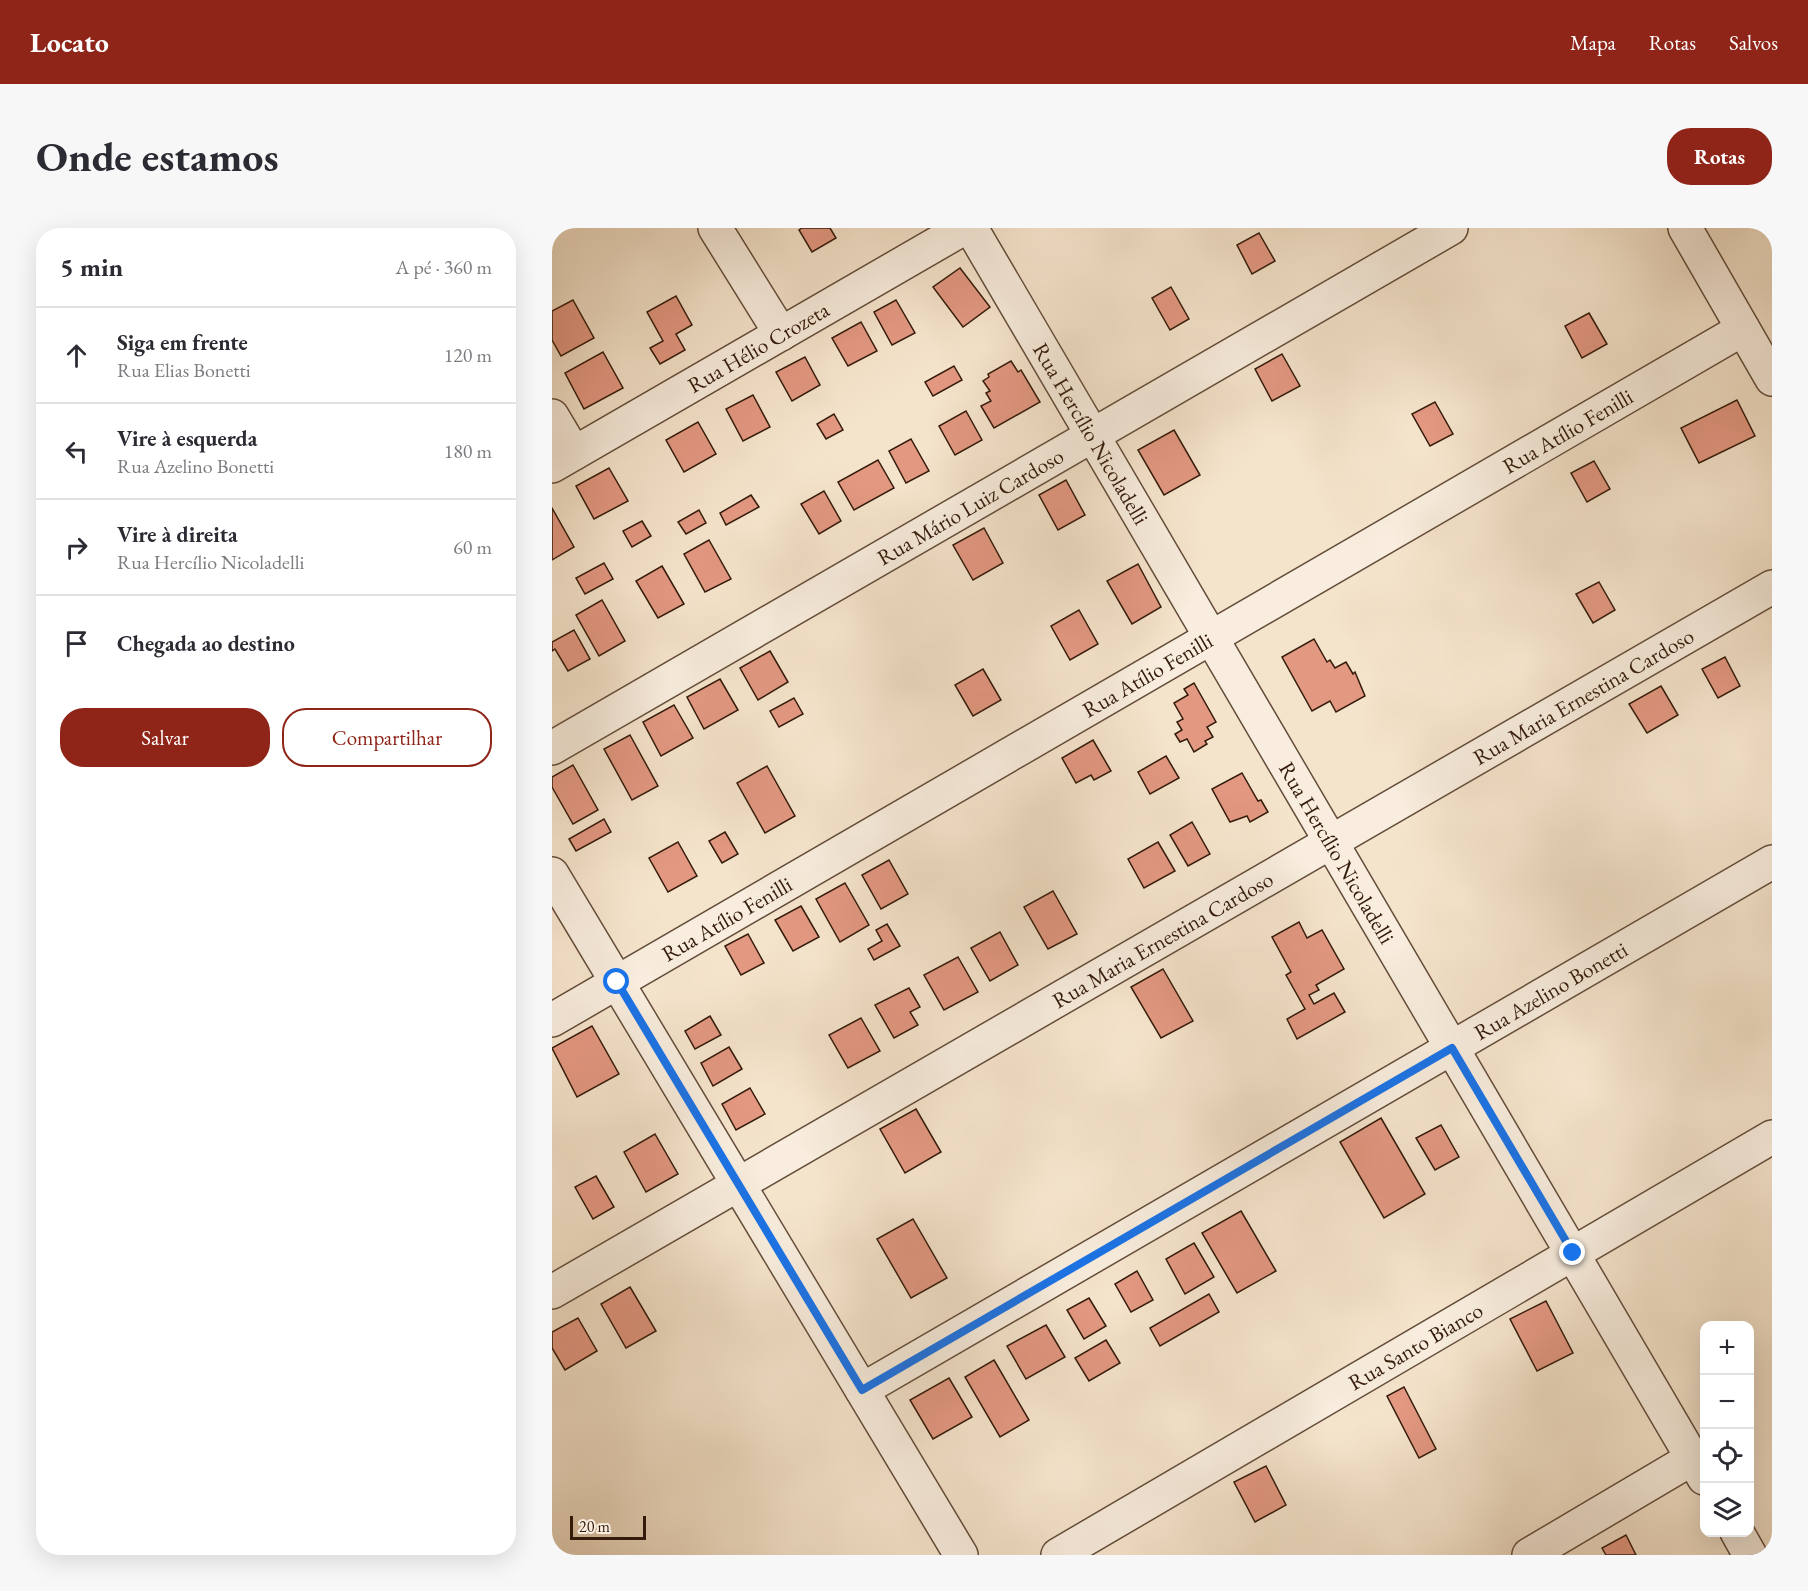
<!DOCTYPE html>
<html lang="pt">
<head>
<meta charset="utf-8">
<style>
  body { margin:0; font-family:"EB Garamond",serif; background:#f7f7f7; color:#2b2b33 }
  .controls { position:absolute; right:18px; bottom:18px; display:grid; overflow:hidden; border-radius:12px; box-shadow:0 6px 24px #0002 }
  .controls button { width:54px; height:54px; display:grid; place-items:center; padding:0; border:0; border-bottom:2px solid #e1e1e2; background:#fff; color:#2b2b33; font:30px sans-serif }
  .scale { position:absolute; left:18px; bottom:15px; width:76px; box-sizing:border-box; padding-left:6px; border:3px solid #341b0a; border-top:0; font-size:16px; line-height:21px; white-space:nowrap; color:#341b0a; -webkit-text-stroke:4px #f8edde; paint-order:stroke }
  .stop { position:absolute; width:18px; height:18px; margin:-14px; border:4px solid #1a73e8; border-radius:50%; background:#fff }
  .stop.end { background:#1a73e8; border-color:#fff; box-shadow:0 2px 6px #0008 }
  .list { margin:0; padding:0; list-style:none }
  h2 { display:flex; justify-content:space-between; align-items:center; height:78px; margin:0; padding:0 24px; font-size:26px }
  h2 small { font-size:20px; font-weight:400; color:#7c7c81 }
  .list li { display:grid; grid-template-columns:39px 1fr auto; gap:18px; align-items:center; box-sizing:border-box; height:96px; padding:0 24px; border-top:2px solid #e1e1e2 }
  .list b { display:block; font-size:22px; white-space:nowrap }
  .list p { margin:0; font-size:20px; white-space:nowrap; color:#7c7c81 }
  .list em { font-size:20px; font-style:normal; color:#7c7c81 }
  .actions { display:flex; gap:12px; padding:18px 24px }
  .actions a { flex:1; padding:14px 0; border:2px solid #8f2418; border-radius:24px; text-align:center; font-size:21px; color:#8f2418 }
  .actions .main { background:#8f2418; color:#fff }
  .icon { flex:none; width:33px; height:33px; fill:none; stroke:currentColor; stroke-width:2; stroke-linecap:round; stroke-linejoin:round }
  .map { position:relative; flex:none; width:1220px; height:1327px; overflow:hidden; border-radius:24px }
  header { display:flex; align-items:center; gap:36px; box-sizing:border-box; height:84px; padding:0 30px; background:#8f2418; color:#fff }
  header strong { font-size:28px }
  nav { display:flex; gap:33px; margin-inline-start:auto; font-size:21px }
  .intro { display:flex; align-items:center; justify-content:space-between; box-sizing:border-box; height:144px; padding:0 36px }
  h1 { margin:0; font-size:42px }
  .button { padding:15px 27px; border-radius:24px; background:#8f2418; color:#fff; font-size:21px; font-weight:700 }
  main { display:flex; gap:36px; padding:0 36px }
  aside { flex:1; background:#fff; border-radius:24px; box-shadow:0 6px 24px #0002 }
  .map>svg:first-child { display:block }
</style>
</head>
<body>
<header>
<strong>Locato</strong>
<nav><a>Mapa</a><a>Rotas</a><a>Salvos</a></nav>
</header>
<div class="intro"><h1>Onde estamos</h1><a class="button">Rotas</a></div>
<main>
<aside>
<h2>5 min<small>A pé · 360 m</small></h2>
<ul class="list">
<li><svg class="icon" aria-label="ahead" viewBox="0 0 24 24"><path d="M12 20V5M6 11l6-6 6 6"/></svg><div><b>Siga em frente</b><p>Rua Elias Bonetti</p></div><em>120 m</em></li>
<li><svg class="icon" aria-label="left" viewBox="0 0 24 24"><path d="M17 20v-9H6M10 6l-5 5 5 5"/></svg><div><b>Vire à esquerda</b><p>Rua Azelino Bonetti</p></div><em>180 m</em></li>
<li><svg class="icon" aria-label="right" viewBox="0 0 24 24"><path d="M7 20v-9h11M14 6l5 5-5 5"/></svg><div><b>Vire à direita</b><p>Rua Hercílio Nicoladelli</p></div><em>60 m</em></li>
<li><svg class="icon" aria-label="arrive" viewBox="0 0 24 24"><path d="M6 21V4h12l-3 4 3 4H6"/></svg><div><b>Chegada ao destino</b></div></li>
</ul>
<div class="actions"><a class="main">Salvar</a><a>Compartilhar</a></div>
</aside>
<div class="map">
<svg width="1220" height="1327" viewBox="0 0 1220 1327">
  <rect width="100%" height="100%" fill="#f5e4cc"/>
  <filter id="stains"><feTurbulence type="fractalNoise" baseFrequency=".00333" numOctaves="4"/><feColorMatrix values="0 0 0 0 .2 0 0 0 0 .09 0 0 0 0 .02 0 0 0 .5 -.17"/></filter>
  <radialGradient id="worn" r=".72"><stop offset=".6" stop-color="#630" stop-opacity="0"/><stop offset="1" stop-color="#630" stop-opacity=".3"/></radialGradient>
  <g fill="#e39882" stroke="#341b0a" stroke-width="1.5">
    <path d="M250 0H278L284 10 260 24 247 2Z"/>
    <path d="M707 5 723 33 700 46 685 17Z"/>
    <path d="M408 40 438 79 411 99 381 59Z"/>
    <path d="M619 59 637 91 618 102 600 70Z"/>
    <path d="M124 68 140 97 124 106 133 122 108 136 98 120 111 113 95 84Z"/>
    <path d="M21 72 42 110 9 128 0 112V83Z"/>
    <path d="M344 72 363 105 340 117 322 84Z"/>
    <path d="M1037 85 1055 116 1030 130 1013 98Z"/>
    <path d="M309 94 325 123 296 138 280 110Z"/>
    <path d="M51 124 71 160 32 181 13 145Z"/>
    <path d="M730 126 748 158 720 173 703 141Z"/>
    <path d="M253 129 268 157 240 173 224 144Z"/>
    <path d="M459 133 466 144 469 142 488 174 442 200 429 178 439 173 434 165 438 163 431 153 437 149 436 146Z"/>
    <path d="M402 138 410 152 381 168 373 154Z"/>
    <path d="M201 167 218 199 191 213 174 181Z"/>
    <path d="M1185 172 1203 208 1147 235 1129 200Z"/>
    <path d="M883 174 901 206 878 218 860 186Z"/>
    <path d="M414 183 430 212 403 227 387 198Z"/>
    <path d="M282 186 291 202 274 211 265 196Z"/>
    <path d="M146 194 164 226 132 244 114 212Z"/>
    <path d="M622 202 648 247 612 267 586 222Z"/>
    <path d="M359 211 377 243 354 255 337 223Z"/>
    <path d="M326 232 342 260 302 282 286 254Z"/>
    <path d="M1042 233 1058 261 1035 274 1019 245Z"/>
    <path d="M57 240 76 273 42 291 24 258Z"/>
    <path d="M514 252 533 287 506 302 487 267Z"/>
    <path d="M272 263 289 293 267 306 249 276Z"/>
    <path d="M199 267 207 279 174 297 168 285Z"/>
    <path d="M0 280 22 319 0 332Z"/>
    <path d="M147 282 154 295 134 306 126 294Z"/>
    <path d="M90 293 99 308 80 319 71 303Z"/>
    <path d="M432 300 451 335 421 352 401 317Z"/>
    <path d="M157 312 179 351 153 364 132 326Z"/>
    <path d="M52 335 61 351 33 366 24 350Z"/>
    <path d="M586 336 609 379 580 396 555 353Z"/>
    <path d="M110 338 132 376 106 390 84 353Z"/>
    <path d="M1047 354 1063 382 1041 395 1024 366Z"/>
    <path d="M50 372 73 413 47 428 24 387Z"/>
    <path d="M527 382 546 416 518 432 499 398Z"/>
    <path d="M22 402 38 431 16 443 3 421 0 423V414Z"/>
    <path d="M762 411 775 434 778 432 783 440 794 434 801 446 803 444 813 468 784 484 778 473 760 483 730 429Z"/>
    <path d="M218 423 236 454 206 472 188 440Z"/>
    <path d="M1173 429 1188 458 1166 470 1150 441Z"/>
    <path d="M431 441 449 472 421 488 403 457Z"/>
    <path d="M168 451 186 482 152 501 135 469Z"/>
    <path d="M642 455 664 494 655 499 661 509 653 513 655 516 642 524 635 511 628 514 623 506 630 502 625 494 631 491 622 475 636 467 632 461Z"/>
    <path d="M1109 458 1126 487 1095 505 1077 476Z"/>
    <path d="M242 470 251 486 227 499 218 483Z"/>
    <path d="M122 477 141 510 109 528 91 494Z"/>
    <path d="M78 507 106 558 80 572 52 521Z"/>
    <path d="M541 512 559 543 542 552 539 547 524 555 510 530Z"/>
    <path d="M614 528 627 550 598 566 586 544Z"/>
    <path d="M21 537 46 582 21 596 0 559V549Z"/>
    <path d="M215 538 243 588 213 605 185 555Z"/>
    <path d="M690 545 706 573 709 572 716 584 698 594 695 588 678 594 660 561Z"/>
    <path d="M52 591 59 604 24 623 17 611Z"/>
    <path d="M640 594 658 626 636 638 618 607Z"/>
    <path d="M173 604 186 626 170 635 157 613Z"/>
    <path d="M126 614 145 648 116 664 97 630Z"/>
    <path d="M606 614 623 643 592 660 576 631Z"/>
    <path d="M337 632 356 666 329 681 310 647Z"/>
    <path d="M293 655 317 697 288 714 264 671Z"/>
    <path d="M501 663 525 706 496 721 472 679Z"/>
    <path d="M249 678 267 709 241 723 223 692Z"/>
    <path d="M747 694 755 710 770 702 792 741 764 757 767 762 757 767 762 776 782 765 793 784 745 811 735 791 753 781 734 747 739 744 720 709Z"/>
    <path d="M335 696 348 718 322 732 316 721 330 713 324 702Z"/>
    <path d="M448 704 466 737 438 753 419 720Z"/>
    <path d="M196 706 212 735 189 747 173 718Z"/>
    <path d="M406 729 426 764 392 782 372 747Z"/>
    <path d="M611 741 641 793 609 810 579 759Z"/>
    <path d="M357 760 368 779 358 784 366 797 342 810 323 777Z"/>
    <path d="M158 788 169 807 143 821 133 803Z"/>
    <path d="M309 790 328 823 296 840 277 807Z"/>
    <path d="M40 798 67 846 25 869 0 820Z"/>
    <path d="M177 819 190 841 161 858 149 835Z"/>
    <path d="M198 860 213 886 184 902 170 876Z"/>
    <path d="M364 881 389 924 353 945 328 901Z"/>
    <path d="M829 890 873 966 832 990 788 914Z"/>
    <path d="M889 897 907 929 883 942 864 910Z"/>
    <path d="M103 906 126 946 94 964 72 924Z"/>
    <path d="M44 948 62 979 41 991 23 959Z"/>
    <path d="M689 983 724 1043 685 1065 650 1005Z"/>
    <path d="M361 991 395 1050 359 1070 325 1011Z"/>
    <path d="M642 1015 662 1049 633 1066 614 1031Z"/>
    <path d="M585 1043 601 1072 579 1084 563 1056Z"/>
    <path d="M78 1059 104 1103 74 1120 49 1076Z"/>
    <path d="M657 1066 667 1084 608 1118 598 1100Z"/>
    <path d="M537 1070 554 1098 532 1111 515 1082Z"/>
    <path d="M994 1073 1021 1125 985 1143 958 1091Z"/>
    <path d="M26 1090 45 1123 13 1142 0 1120V1104Z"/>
    <path d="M494 1097 513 1129 474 1151 455 1118Z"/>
    <path d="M554 1112 568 1135 537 1153 523 1130Z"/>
    <path d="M442 1132 477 1192 448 1209 413 1149Z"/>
    <path d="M397 1150 420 1189 381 1211 358 1172Z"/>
    <path d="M852 1159 884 1221 867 1230 835 1168Z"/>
    <path d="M714 1238 734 1277 703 1294 682 1254Z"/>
    <path d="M1074 1307 1084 1327H1054L1050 1320Z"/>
  </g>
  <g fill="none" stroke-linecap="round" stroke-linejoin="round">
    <defs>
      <g id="minor">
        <path d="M163 0 229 106"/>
        <path id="s1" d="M419 0 1152 1250"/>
        <path d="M1133 0 1220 151"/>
        <path d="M0 188 22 225"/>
        <path id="s2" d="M0 238 412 0"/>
        <path id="s3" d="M0 520 899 0"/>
        <path d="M0 646 409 1327"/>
        <path id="s4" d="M0 792 1191 101"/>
        <path id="s5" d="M0 1064 1220 359"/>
        <path id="s6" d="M310 1162 1220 634"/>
        <path d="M1185 1304 1198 1327"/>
        <path id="s7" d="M506 1327 1220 909"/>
        <path d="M977 1327 1141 1230"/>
      </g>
    </defs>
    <use href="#minor" stroke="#644d3a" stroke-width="36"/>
    <use href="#minor" stroke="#f8edde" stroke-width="33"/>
  </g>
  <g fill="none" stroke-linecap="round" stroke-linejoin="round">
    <path stroke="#1a73e8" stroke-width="8" d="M65 754 310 1162 900 820 1021 1025"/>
  </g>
  <g text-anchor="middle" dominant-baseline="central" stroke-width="6" stroke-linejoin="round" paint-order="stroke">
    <g font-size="22" fill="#341b0a" stroke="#f8edde">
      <text stroke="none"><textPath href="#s2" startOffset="238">Rua Hélio Crozeta</textPath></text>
      <text stroke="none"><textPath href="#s4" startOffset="1174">Rua Atílio Fenilli</textPath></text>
      <text stroke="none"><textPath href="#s1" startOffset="238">Rua Hercílio Nicoladelli</textPath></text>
      <text stroke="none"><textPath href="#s3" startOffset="483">Rua Mário Luiz Cardoso</textPath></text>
      <text stroke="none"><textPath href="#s4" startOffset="688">Rua Atílio Fenilli</textPath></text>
      <text stroke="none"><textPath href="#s5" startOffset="1191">Rua Maria Ernestina Cardoso</textPath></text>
      <text stroke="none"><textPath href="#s1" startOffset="724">Rua Hercílio Nicoladelli</textPath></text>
      <text stroke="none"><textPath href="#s4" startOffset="202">Rua Atílio Fenilli</textPath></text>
      <text stroke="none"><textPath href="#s5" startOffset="705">Rua Maria Ernestina Cardoso</textPath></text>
      <text stroke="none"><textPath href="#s6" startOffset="796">Rua Azelino Bonetti</textPath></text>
      <text stroke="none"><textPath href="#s7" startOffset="414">Rua Santo Bianco</textPath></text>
    </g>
  </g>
  <rect width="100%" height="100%" filter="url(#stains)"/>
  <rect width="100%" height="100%" fill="url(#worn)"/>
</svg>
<div class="controls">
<button>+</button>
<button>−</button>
<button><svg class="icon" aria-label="locate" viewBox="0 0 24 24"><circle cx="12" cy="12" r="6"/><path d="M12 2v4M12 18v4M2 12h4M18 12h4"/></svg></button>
<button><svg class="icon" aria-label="layers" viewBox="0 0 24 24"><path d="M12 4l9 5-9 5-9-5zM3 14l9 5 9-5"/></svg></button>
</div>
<div class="scale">20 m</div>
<div class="stop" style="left:65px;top:754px"></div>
<div class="stop end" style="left:1021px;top:1025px"></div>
</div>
</main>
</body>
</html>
